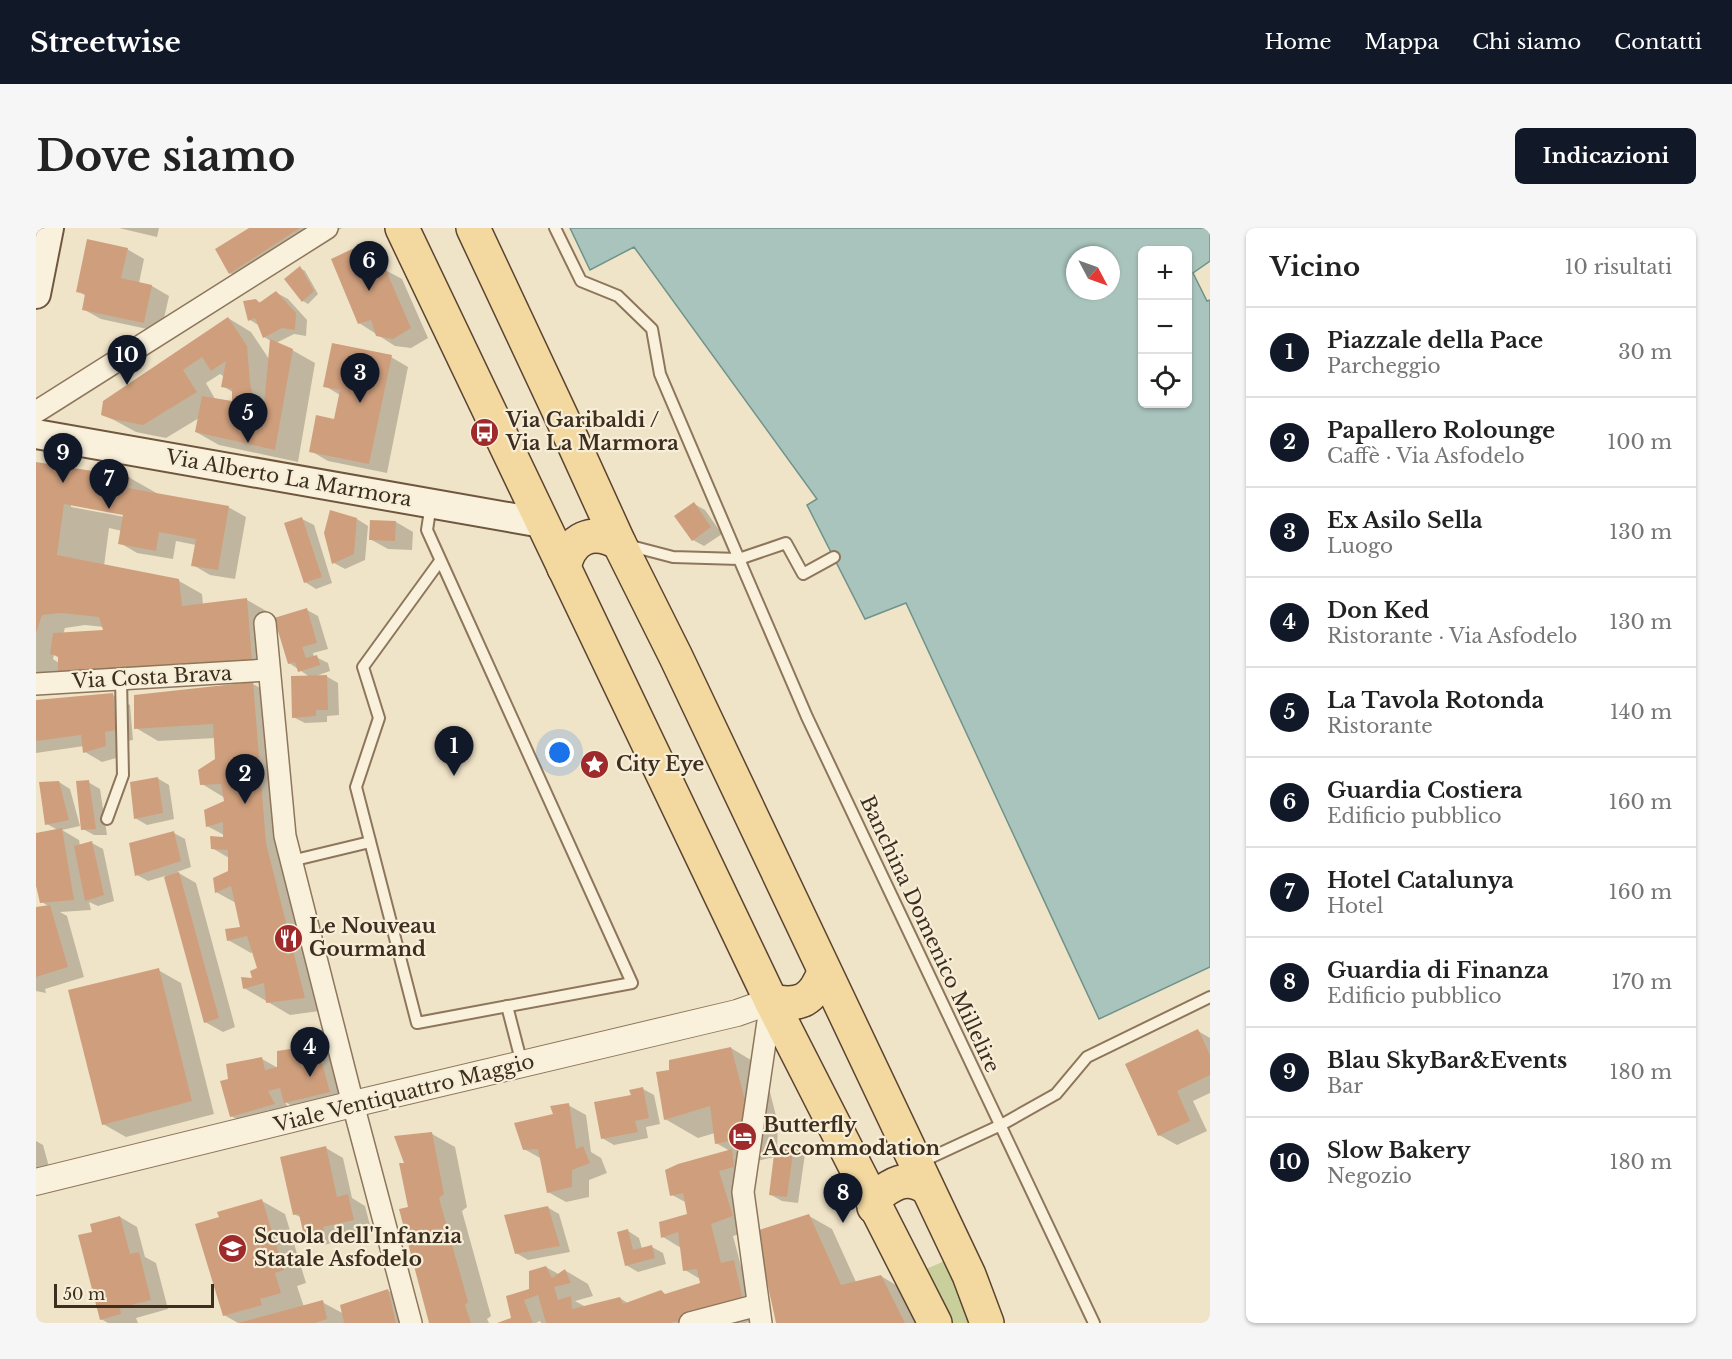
<!DOCTYPE html>
<html lang="it">
<head>
<meta charset="utf-8">
<style>
  body { margin:0; font-family:"Libre Baskerville",serif; background:#f6f6f6; color:#222 }
  .controls { position:absolute; right:18px; top:18px; display:grid; overflow:hidden; border-radius:9px; box-shadow:0 2px 4px #0004 }
  .controls button { width:54px; height:54px; display:grid; place-items:center; padding:0; border:0; border-bottom:2px solid #e0e0e0; background:#fff; color:#222; font:30px sans-serif }
  .compass { position:absolute; left:1030px; top:18px; width:54px; height:54px; border-radius:50%; background:#fff; box-shadow:0 2px 4px #0004; rotate:131deg }
  .scale { position:absolute; left:18px; bottom:15px; width:160px; box-sizing:border-box; padding-left:6px; border:3px solid #3d2e20; border-top:0; font-size:16px; line-height:21px; white-space:nowrap; color:#3d2e20; -webkit-text-stroke:4px #f7eed8; paint-order:stroke }
  .you { position:absolute; left:524px; top:525px; width:21px; height:21px; margin:-15px; border:4px solid #fff; border-radius:50%; background:#1a73e8; box-shadow:0 0 0 9px #1a73e833 }
  .badge { display:grid; place-items:center; width:39px; height:39px; border-radius:50%; background:#111827; color:#fff; font-size:20px; font-weight:700 }
  .pin { position:absolute; translate:-50% -50px; filter:drop-shadow(0 2px 3px #0008) }
  .pin::after { content:''; position:absolute; top:32px; width:21px; height:18px; background:inherit; clip-path:polygon(0 0,100% 0,50% 100%) }
  .list { margin:0; padding:0; list-style:none }
  h2 { display:flex; justify-content:space-between; align-items:center; height:78px; margin:0; padding:0 24px; font-size:26px }
  h2 small { font-size:20px; font-weight:400; color:#767676 }
  .list li { display:grid; grid-template-columns:39px 1fr auto; gap:18px; align-items:center; box-sizing:border-box; height:90px; padding:0 24px; border-top:2px solid #e0e0e0 }
  .list b { display:block; font-size:22px; white-space:nowrap }
  .list p { margin:0; font-size:20px; white-space:nowrap; color:#767676 }
  .list em { font-size:20px; font-style:normal; color:#767676 }
  .icon { flex:none; width:33px; height:33px; fill:none; stroke:currentColor; stroke-width:2; stroke-linecap:round; stroke-linejoin:round }
  .map { position:relative; flex:none; width:1174px; height:1095px; overflow:hidden; border-radius:9px }
  header { display:flex; align-items:center; gap:36px; box-sizing:border-box; height:84px; padding:0 30px; background:#111827; color:#fff }
  header strong { font-size:28px }
  nav { display:flex; gap:33px; margin-inline-start:auto; font-size:21px }
  .intro { display:flex; align-items:center; justify-content:space-between; box-sizing:border-box; height:144px; padding:0 36px }
  h1 { margin:0; font-size:42px }
  .button { padding:15px 27px; border-radius:9px; background:#111827; color:#fff; font-size:21px; font-weight:700 }
  main { display:flex; gap:36px; padding:0 36px }
  aside { flex:1; background:#fff; border-radius:9px; box-shadow:0 2px 4px #0004 }
  .map>svg:first-child { display:block }
</style>
</head>
<body>
<header>
<strong>Streetwise</strong>
<nav><a>Home</a><a>Mappa</a><a>Chi siamo</a><a>Contatti</a></nav>
</header>
<div class="intro"><h1>Dove siamo</h1><a class="button">Indicazioni</a></div>
<main>
<div class="map">
<svg width="1174" height="1095" viewBox="0 0 1174 1095">
  <rect width="100%" height="100%" fill="#f0e4c8"/>
  <path fill="#c9cf9b" d="M911 1032 937 1095H910L883 1044Z"/>
  <path fill="#a9c4bc" stroke="#6f938a" stroke-width="1.5" fill-rule="evenodd" d="M534 0H1174V33L1157 45 1171 73 1174 72V739L1063 791 870 375 829 391 771 277 781 271 598 19 554 42ZM1106 22H1152V176H1106ZM1039 27H1075V63H1039Z"/>
  <g fill="#0003" fill-rule="evenodd">
    <path d="M83 0H123L121 9Z"/>
    <path d="M216 0H306L217 58 194 45Z"/>
    <path d="M329 17 346 27 351 43 366 51 392 110 375 120 359 118 323 95Z"/>
    <path d="M91 21 108 31 103 55 116 58 133 68 125 104 65 91 47 81 50 68 42 63Z"/>
    <path d="M264 40 269 43 282 66 272 76 267 73 250 52Z"/>
    <path d="M241 65 252 71 271 92 270 108 258 106 240 115 256 122 279 135 262 234 183 217 160 204 163 190 130 210 100 204 67 186 192 90 215 104 233 131 235 113 228 109 224 98 214 92 220 72 225 75ZM184 146 189 149 187 158 198 165V174L179 171 170 155Z"/>
    <path d="M355 129 372 139 351 245 292 233 275 223 299 193 304 167 289 158Z"/>
    <path d="M0 236 94 250 124 267 192 279 210 289 199 351 174 347 157 337 160 317 140 313 137 331 101 325 84 315 86 303 73 300 68 338 143 353 166 366 167 377 211 372 234 385 238 447 79 461 23 439 17 461H0ZM35 275 95 287 94 290 35 279ZM49 397 68 399 69 403 27 406 29 400ZM18 427 23 430V435L17 431Z"/>
    <path d="M658 276 669 282 686 306 668 318 657 312Z"/>
    <path d="M266 291 278 297 296 355 280 361 269 354Z"/>
    <path d="M321 291 332 298 329 332 309 341 298 335Z"/>
    <path d="M360 294 377 304 376 322 352 321 334 311Z"/>
    <path d="M271 382 282 388 292 421 277 425 278 429H280L292 435 294 443 280 448H290L302 455 303 487 291 488V494L269 495 257 489 274 449 253 435Z"/>
    <path d="M217 456 240 469 253 629 291 782 254 787 208 760 218 751 223 741 218 724 215 725 192 712 206 700 200 675 180 664 193 644V630L176 620 188 610V607L171 598 189 574V570L166 556 181 532 180 510 122 513 100 500Z"/>
    <path d="M77 467 94 477 97 512 86 514 87 528 66 534 49 524 48 518 0 525V473Z"/>
    <path d="M121 550 133 557 138 591 111 597 99 590Z"/>
    <path d="M23 554 34 561 44 598 26 602 43 612 44 618 56 615 67 621 78 673 62 678 53 674 55 682 24 684 31 688 48 749 9 761 10 765 0 763V680L12 678 6 674 0 651V606L22 602 11 596Z"/>
    <path d="M52 554 64 561 71 607H58L47 601Z"/>
    <path d="M138 605 149 611 155 639 141 644 160 655 199 799 187 804 169 794 129 648 112 653 101 647Z"/>
    <path d="M122 742 145 755 178 886 90 909 67 896Z"/>
    <path d="M1162 803 1174 810V865L1157 873 1171 903 1141 917 1123 907Z"/>
    <path d="M281 818 299 829 311 873 267 884 249 874 255 885 213 898 195 888 194 852 226 831 242 840Z"/>
    <path d="M695 820 728 840 742 896 741 919H758L769 926 762 975 746 973 735 967 739 929 716 934 719 935 720 951 705 955 719 1001 697 1008 705 1038 721 1047 730 1090 709 1095H505L504 1093 500 1095H465L477 1091 471 1069 495 1062 510 1039 524 1047 530 1043 552 1056 557 1068 539 1073 550 1079 584 1070 593 1076 630 1067 666 1056 664 1051 649 1042 645 1020 627 1009 653 987 651 975 636 967 694 923 680 915 679 905 662 910 629 891 635 843Z"/>
    <path d="M607 861 618 867 624 896 610 899 612 910 578 917 566 910 596 868Z"/>
    <path d="M532 877 550 887 555 924 565 930 571 945 553 952V969L530 974 512 964 506 931 488 921 519 887Z"/>
    <path d="M396 906 419 919 431 979 426 983 455 1088 451 1091 453 1095H394L374 980 370 936Z"/>
    <path d="M0 913 7 917 15 946 0 950Z"/>
    <path d="M290 920 307 930 316 970 329 978 335 1001 303 1008 305 1013 287 1017 270 1007 266 990 258 986Z"/>
    <path d="M226 973 249 986 270 1055 261 1058 268 1079 286 1074 308 1086 351 1062 374 1076 379 1095H202L188 1087 185 990Z"/>
    <path d="M511 979 523 986 534 1024 492 1032 480 1025Z"/>
    <path d="M773 988 796 1001 820 1054 845 1048 868 1062 885 1095H741Z"/>
    <path d="M84 989 101 999 109 1029 120 1035 132 1081 100 1090 102 1095H72L65 1091 58 1005Z"/>
    <path d="M592 1003 603 1010 606 1021 616 1019 627 1025 630 1036 602 1044 590 1037Z"/>
  </g>
  <g fill="#cf9f7d">
    <path d="M213 0H264L193 46 179 21Z"/>
    <path d="M51 11 92 20 85 50 116 57 108 95 46 82 49 66 40 64Z"/>
    <path d="M329 15 338 43 349 40 375 100 357 111 340 108 335 92 322 96 295 31Z"/>
    <path d="M264 38 278 63 266 74 248 51Z"/>
    <path d="M240 63 260 85 259 102 246 100 227 110 219 90 212 93 207 73 220 71 223 75Z"/>
    <path d="M192 89 211 118 214 155 219 175 228 178 234 111 257 121 239 222 159 204 166 168 196 173V161L185 159 190 133 175 143 166 129 147 142 161 164 107 197 76 191 65 187 67 173Z"/>
    <path d="M296 115 356 127 333 236 273 224 280 187 298 191 304 162 287 159Z"/>
    <path d="M0 234 94 249 92 260 193 278 182 342 155 338 160 311 123 304 120 323 82 316 87 287 28 276 21 327 143 351 146 378 211 370 216 434 55 449 53 442 22 450V428L14 426 17 405 67 402 63 389 25 385 6 387 0 405Z"/>
    <path d="M658 274 675 299 656 313 638 288Z"/>
    <path d="M294 282 321 290 318 326 296 336 288 305Z"/>
    <path d="M266 289 286 349 268 355 248 295Z"/>
    <path d="M334 292 360 293 359 313 333 312Z"/>
    <path d="M271 380 281 415 266 419 270 430 281 427 284 437 262 444 259 434 252 436 238 390Z"/>
    <path d="M291 447 292 482H280V488L256 490 255 448Z"/>
    <path d="M217 454 230 615 269 770 230 775 228 755 207 761 205 749 216 750 214 743 221 740 211 708 191 713 189 701 204 699 195 658 179 665 177 650 192 643V622L175 621 174 608 187 609V594L170 599 168 582 188 573 185 556 164 557 162 542 179 531 177 496 98 501V467Z"/>
    <path d="M77 465 80 502 69 504 70 518 47 525 45 507 0 513V472Z"/>
    <path d="M122 549 127 585 98 591 94 554Z"/>
    <path d="M53 552 60 601 45 602 40 553Z"/>
    <path d="M23 553 33 592 9 597 3 554Z"/>
    <path d="M26 600 38 672 4 675 0 658V605Z"/>
    <path d="M138 603 145 633 99 648 93 615Z"/>
    <path d="M56 613 68 667 49 673 38 618Z"/>
    <path d="M143 644 183 790 168 795 128 649Z"/>
    <path d="M14 677 32 739 0 749V679Z"/>
    <path d="M123 740 156 873 66 897 32 762Z"/>
    <path d="M1162 801 1174 827V847L1141 863 1154 893 1122 908 1089 836Z"/>
    <path d="M281 817 294 864 248 875 244 860 232 863 239 876 194 889 184 853 192 851 190 836 226 829 229 842 241 839V823Z"/>
    <path d="M695 819 710 876 708 910 679 916 674 878 628 892 620 844 633 842V832Z"/>
    <path d="M607 859 613 890 599 893 602 904 565 911 558 874 595 867 593 862Z"/>
    <path d="M533 875 540 921 547 918 554 935 536 942V959L511 965 502 921 487 922 478 895 517 886 514 878Z"/>
    <path d="M396 904 408 966 403 970 432 1074 429 1077 435 1095H393L363 981 372 979 363 935H368L358 908Z"/>
    <path d="M290 918 301 969 312 966 318 992 287 999 288 1003 268 1008 263 986 257 987 244 929Z"/>
    <path d="M739 918H758L751 969 733 967Z"/>
    <path d="M696 921 698 939 683 943 697 988 675 996 685 1035 698 1032 708 1077 634 1095H510L502 1067 488 1072 497 1095H461L475 1090 470 1068 493 1061V1043L510 1038 516 1050 529 1041 535 1055 518 1059 522 1072 535 1068 536 1081 584 1069 587 1076 625 1062 629 1066 664 1055 661 1041 647 1043 642 1004 625 1010 623 994 651 986 647 965 634 968 629 942 642 936Z"/>
    <path d="M226 971 248 1042 239 1045 245 1065 224 1071 226 1077 187 1088 159 996 183 989 181 984Z"/>
    <path d="M512 978 524 1018 479 1026 468 987Z"/>
    <path d="M773 986 805 1057 845 1047 869 1095H740L720 1003Z"/>
    <path d="M84 988 94 1026 103 1024 115 1072 84 1080 85 1086 64 1092 42 1007 56 1004 54 996Z"/>
    <path d="M592 1001 597 1022 616 1017 619 1030 589 1038 581 1004Z"/>
    <path d="M352 1061 360 1095H308L304 1077Z"/>
    <path d="M287 1072 291 1091 279 1095H202Z"/>
  </g>
  <g fill="none" stroke-linecap="round" stroke-linejoin="round">
    <defs>
      <g id="service">
        <path d="M519 0 545 53 582 68 616 101 624 146 703 331 750 315 767 346 798 329"/>
        <path d="M395 276 391 302 596 755 381 795 320 559 343 490 327 439 404 333"/>
        <path d="M591 317 637 329 703 331 771 489 1058 1095"/>
        <path d="M71 591 87 547 85 451"/>
        <path d="M255 633 334 614"/>
        <path d="M471 778 486 836"/>
        <path d="M883 935 965 897 1020 866 1051 829 1174 769"/>
      </g>
      <g id="minor">
        <path d="M0 184 291 0"/>
        <path d="M229 395 249 608 317 876 375 1095"/>
        <path d="M0 456 232 442"/>
        <path d="M654 1095 722 1077"/>
        <path d="M725 1095 707 964 735 773"/>
      </g>
      <path id="tertiary" d="M0 954 317 876 701 785 735 773"/>
      <g id="secondary">
        <path d="M0 66 13 0"/>
        <path d="M0 206 506 295"/>
      </g>
      <g id="primary">
        <path d="M366 0 735 773 899 1095"/>
        <path d="M437 0 527 192 583 315 640 429 933 1047 951 1095"/>
        <path d="M528 340C534 310 556 300 583 315"/>
        <path d="M735 773C765 779 777 772 788 744"/>
        <path d="M838 979V970C856 956 870 946 891 960"/>
      </g>
    </defs>
    <use href="#service" stroke="#8d765c" stroke-width="14"/>
    <use href="#minor" stroke="#8d765c" stroke-width="24"/>
    <use href="#tertiary" stroke="#8d765c" stroke-width="28"/>
    <use href="#secondary" stroke="#6f573f" stroke-width="32"/>
    <use href="#primary" stroke="#5b4430" stroke-width="36"/>
    <use href="#service" stroke="#faf1dc" stroke-width="10"/>
    <use href="#minor" stroke="#faf1dc" stroke-width="21"/>
    <use href="#tertiary" stroke="#faf1dc" stroke-width="26"/>
    <use href="#secondary" stroke="#faf1dc" stroke-width="28"/>
    <use href="#primary" stroke="#f3d9a0" stroke-width="33"/>
  </g>
  <defs>
    <symbol id="bus-disc" viewBox="-11 -11 22 22"><circle r="9.5" fill="#9e2a2b" stroke="#f7eed8"/><path d="M-5-6H5V4H4V6H2V4H-2V6H-4V4H-5ZM-3.5-4V0h7V-4ZM-3.5 1.2v1.5H-2V1.2ZM2 1.2v1.5H3.5V1.2Z" fill="#fff"/></symbol>
    <symbol id="sight-disc" viewBox="-11 -11 22 22"><circle r="9.5" fill="#9e2a2b" stroke="#f7eed8"/><path d="M0-6L1.8-2.2L6-1.7L2.9 1.2L3.7 5.4L0 3.3L-3.7 5.4L-2.9 1.2L-6-1.7L-1.8-2.2Z" fill="#fff"/></symbol>
    <symbol id="restaurant-disc" viewBox="-11 -11 22 22"><circle r="9.5" fill="#9e2a2b" stroke="#f7eed8"/><path d="M-5-6h1v4h1v-4h1v4h1v-4h1v5L-1.5 .5V6h-2V.5L-5-1ZM5-6V6H3V1.5H1.5Q1.5-4 5-6Z" fill="#fff"/></symbol>
    <symbol id="hotel-disc" viewBox="-11 -11 22 22"><circle r="9.5" fill="#9e2a2b" stroke="#f7eed8"/><path d="M-6-4.5h1.5V1H6V5H4.5V3h-9V5H-6ZM-4 0a1.8 1.8 0 1 1 3.6 0ZM.5 0V-2.5h3Q6-2.5 6 0Z" fill="#fff"/></symbol>
    <symbol id="school-disc" viewBox="-11 -11 22 22"><circle r="9.5" fill="#9e2a2b" stroke="#f7eed8"/><path d="M0-5L7-2L0 1L-7-2ZM-4 1L0 2.5L4 1V4Q0 6-4 4Z" fill="#fff"/></symbol>
  </defs>
  <g fill-rule="evenodd">
    <use href="#bus-disc" x="432" y="188" width="33" height="33"/>
    <use href="#sight-disc" x="542" y="520" width="33" height="33"/>
    <use href="#restaurant-disc" x="236" y="694" width="33" height="33"/>
    <use href="#hotel-disc" x="690" y="892" width="33" height="33"/>
    <use href="#school-disc" x="180" y="1004" width="33" height="33"/>
  </g>
  <g text-anchor="middle" dominant-baseline="central" stroke-width="4.5" stroke-linejoin="round" paint-order="stroke">
    <g font-size="20" font-weight="bold" fill="#3d2e20" stroke="#f7eed8" text-anchor="start">
      <text x="470" y="192">Via Garibaldi /<tspan x="470" dy="23">Via La Marmora</tspan></text>
      <text x="580" y="536">City Eye</text>
      <text x="273" y="698">Le Nouveau<tspan x="273" dy="23">Gourmand</tspan></text>
      <text x="727" y="897">Butterfly<tspan x="727" dy="23">Accommodation</tspan></text>
      <text x="218" y="1008">Scuola dell'Infanzia<tspan x="218" dy="23">Statale Asfodelo</tspan></text>
    </g>
    <g font-size="20" fill="#3d2e20" stroke="#f7eed8">
      <text transform="translate(253 250) rotate(10)">Via Alberto La Marmora</text>
      <text transform="translate(116 449) rotate(-3)">Via Costa Brava</text>
      <text transform="translate(894 706) rotate(65)">Banchina Domenico Millelire</text>
      <text transform="translate(368 865) rotate(-14)">Viale Ventiquattro Maggio</text>
    </g>
  </g>
</svg>
<div class="controls">
<button>+</button>
<button>−</button>
<button><svg class="icon" aria-label="locate" viewBox="0 0 24 24"><circle cx="12" cy="12" r="6"/><path d="M12 2v4M12 18v4M2 12h4M18 12h4"/></svg></button>
</div>
<svg class="compass" viewBox="-18 -18 36 36"><path d="M0-13l5 13h-10z" fill="#e53935"/><path d="M0 13l5-13h-10z" fill="#767676"/></svg>
<div class="scale">50 m</div>
<div class="you"></div>
<div class="pin badge" style="left:418px;top:548px">1</div>
<div class="pin badge" style="left:209px;top:576px">2</div>
<div class="pin badge" style="left:324px;top:175px">3</div>
<div class="pin badge" style="left:274px;top:849px">4</div>
<div class="pin badge" style="left:212px;top:215px">5</div>
<div class="pin badge" style="left:333px;top:63px">6</div>
<div class="pin badge" style="left:73px;top:281px">7</div>
<div class="pin badge" style="left:807px;top:995px">8</div>
<div class="pin badge" style="left:27px;top:255px">9</div>
<div class="pin badge" style="left:91px;top:157px">10</div>
</div>
<aside>
<h2>Vicino<small>10 risultati</small></h2>
<ul class="list">
<li><span class="badge">1</span><div><b>Piazzale della Pace</b><p>Parcheggio</p></div><em>30 m</em></li>
<li><span class="badge">2</span><div><b>Papallero Rolounge</b><p>Caffè · Via Asfodelo</p></div><em>100 m</em></li>
<li><span class="badge">3</span><div><b>Ex Asilo Sella</b><p>Luogo</p></div><em>130 m</em></li>
<li><span class="badge">4</span><div><b>Don Ked</b><p>Ristorante · Via Asfodelo</p></div><em>130 m</em></li>
<li><span class="badge">5</span><div><b>La Tavola Rotonda</b><p>Ristorante</p></div><em>140 m</em></li>
<li><span class="badge">6</span><div><b>Guardia Costiera</b><p>Edificio pubblico</p></div><em>160 m</em></li>
<li><span class="badge">7</span><div><b>Hotel Catalunya</b><p>Hotel</p></div><em>160 m</em></li>
<li><span class="badge">8</span><div><b>Guardia di Finanza</b><p>Edificio pubblico</p></div><em>170 m</em></li>
<li><span class="badge">9</span><div><b>Blau SkyBar&amp;Events</b><p>Bar</p></div><em>180 m</em></li>
<li><span class="badge">10</span><div><b>Slow Bakery</b><p>Negozio</p></div><em>180 m</em></li>
</ul>
</aside>
</main>
</body>
</html>
